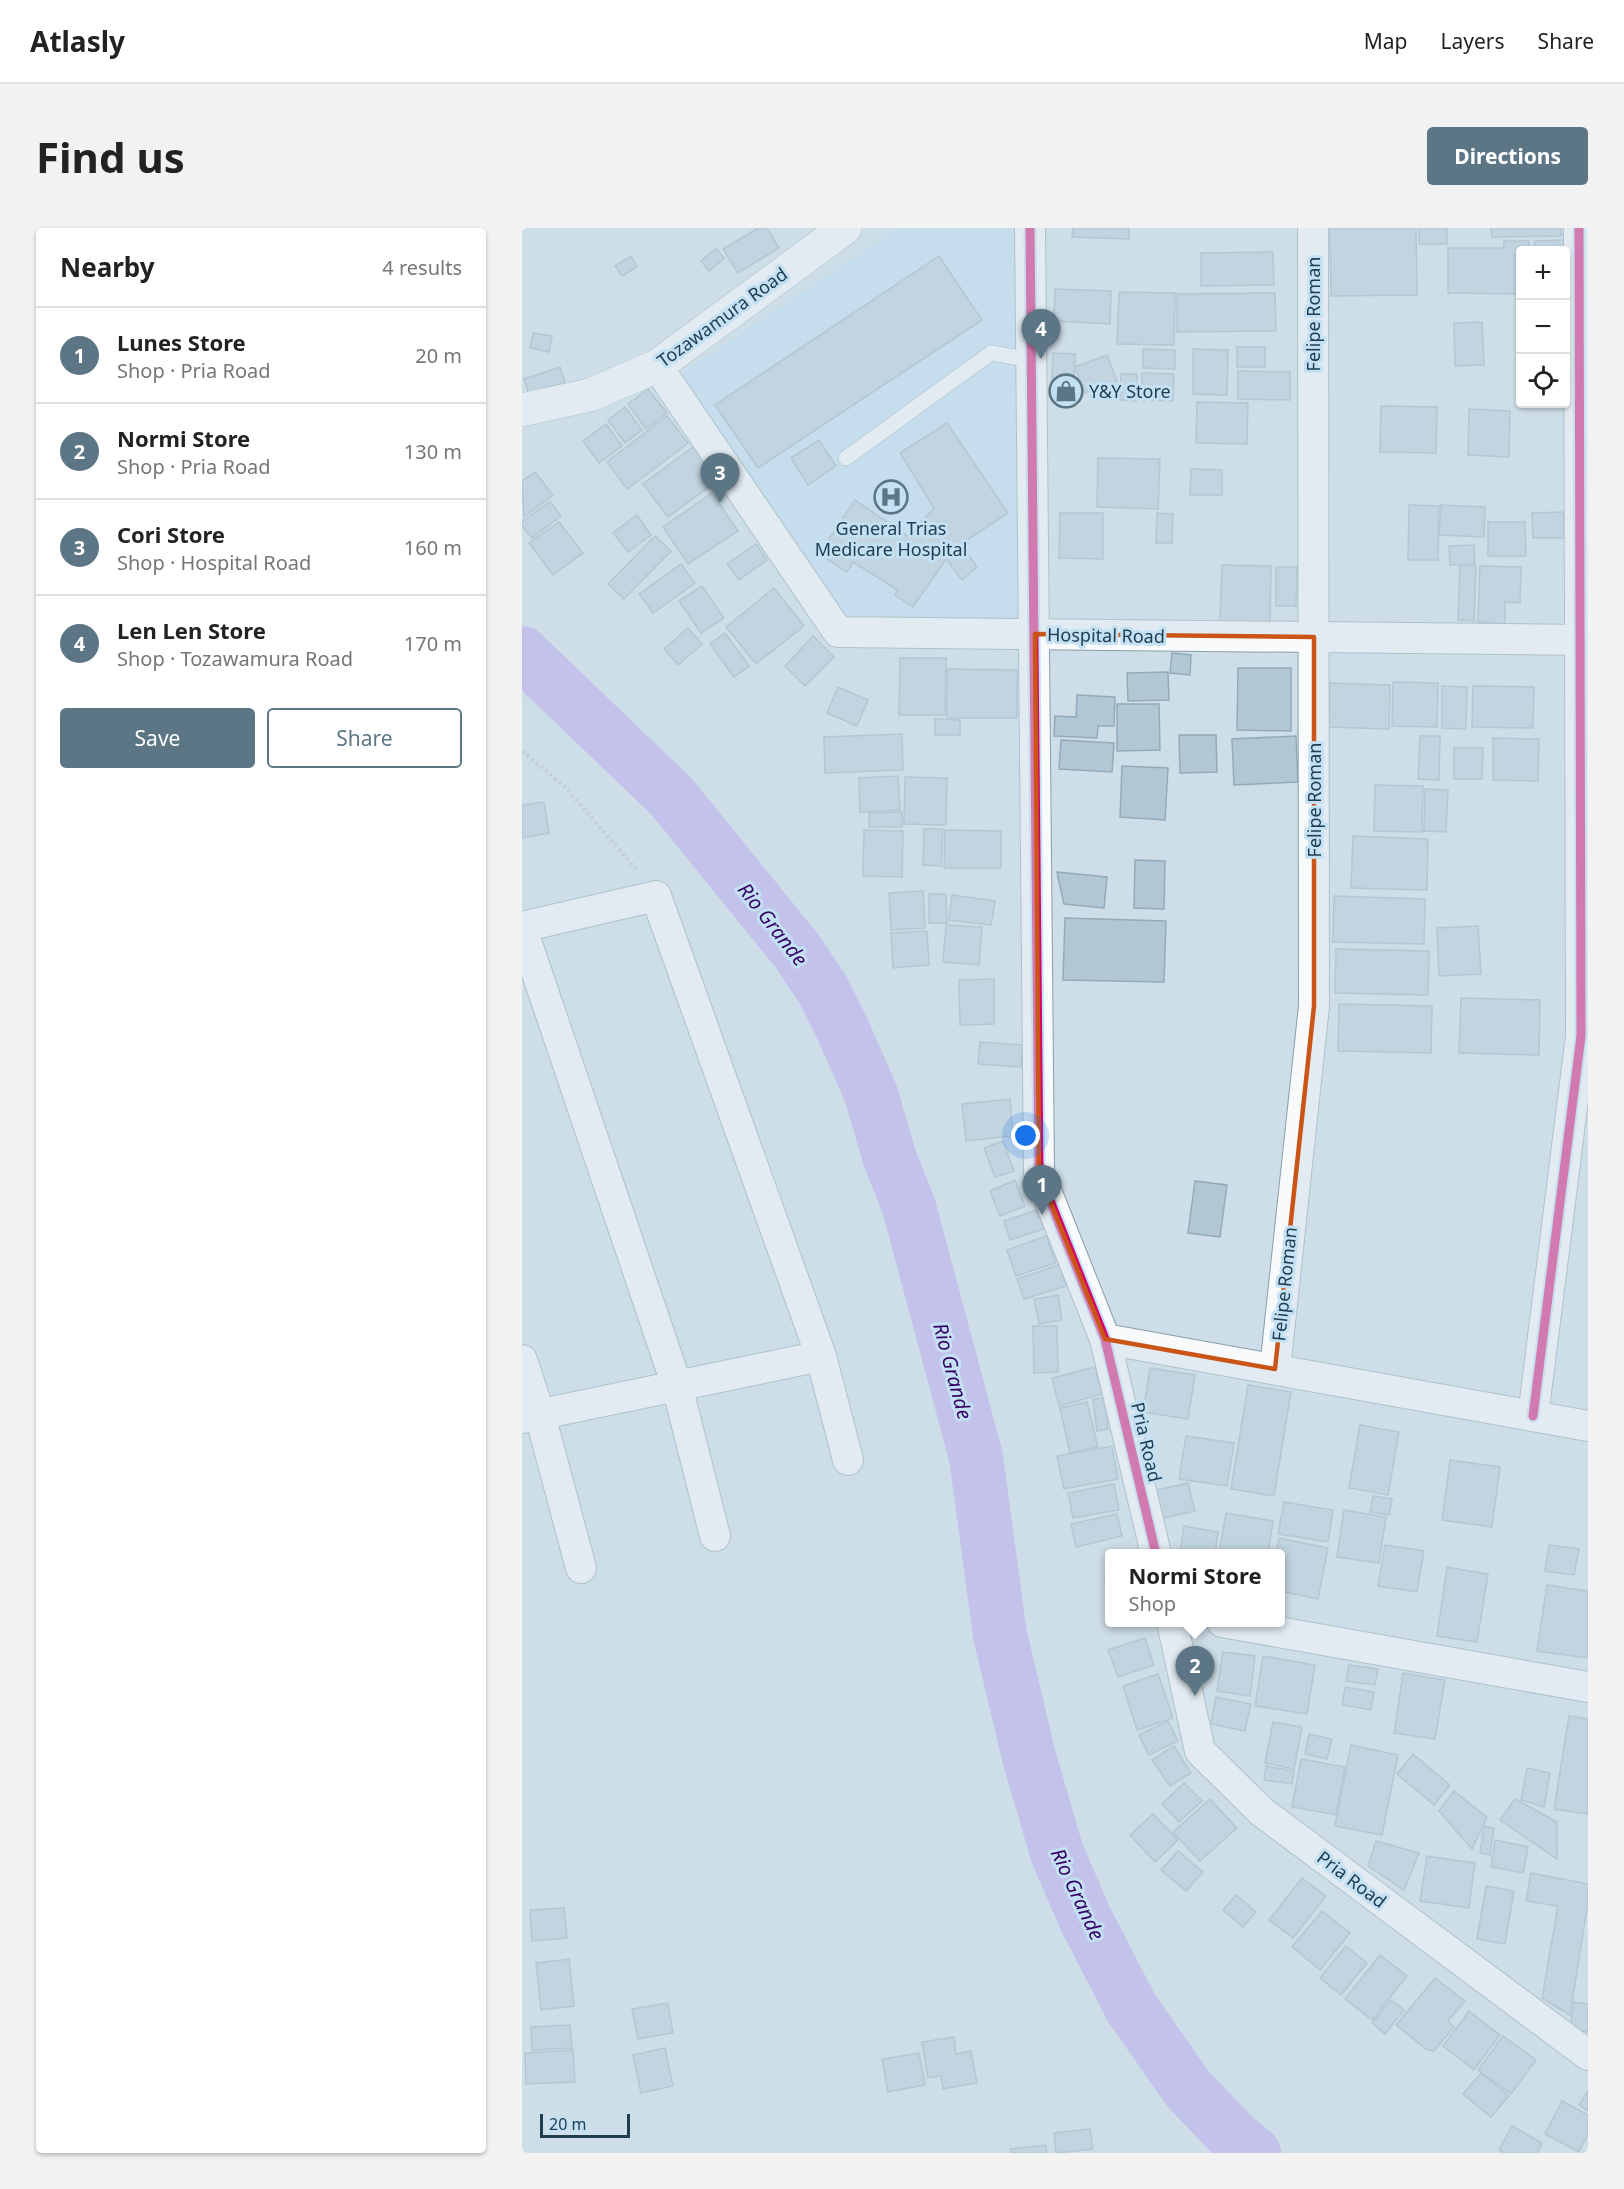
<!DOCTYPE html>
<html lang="en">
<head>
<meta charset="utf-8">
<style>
  body { margin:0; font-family:"Noto Sans",sans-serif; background:#f2f2f2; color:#222 }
  .controls { position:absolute; right:18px; top:18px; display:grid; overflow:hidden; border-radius:6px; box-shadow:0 2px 4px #0004 }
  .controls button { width:54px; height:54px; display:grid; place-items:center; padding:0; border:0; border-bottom:2px solid #e0e0e0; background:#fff; color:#222; font:30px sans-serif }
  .scale { position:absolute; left:18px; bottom:15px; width:90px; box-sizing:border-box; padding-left:6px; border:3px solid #203e52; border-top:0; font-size:16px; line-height:21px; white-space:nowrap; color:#203e52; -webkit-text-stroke:4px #c4e0f3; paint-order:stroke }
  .you { position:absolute; left:504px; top:908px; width:21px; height:21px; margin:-15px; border:4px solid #fff; border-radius:50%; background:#1a73e8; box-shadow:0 0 0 9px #1a73e833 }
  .badge { display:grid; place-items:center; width:39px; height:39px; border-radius:50%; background:#5d7686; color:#fff; font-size:20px; font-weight:700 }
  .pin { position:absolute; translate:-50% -50px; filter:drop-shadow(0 2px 3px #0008) }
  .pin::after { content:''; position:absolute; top:32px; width:21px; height:18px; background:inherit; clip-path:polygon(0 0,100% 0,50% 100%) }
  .popup { position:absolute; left:583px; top:1321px; width:180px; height:78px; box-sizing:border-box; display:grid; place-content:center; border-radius:6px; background:#fff; filter:drop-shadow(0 2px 4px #0005); font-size:20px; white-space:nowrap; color:#767676 }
  .popup b { font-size:22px; color:#222 }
  .popup::after { content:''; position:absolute; left:50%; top:100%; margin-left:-12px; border:12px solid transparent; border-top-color:#fff }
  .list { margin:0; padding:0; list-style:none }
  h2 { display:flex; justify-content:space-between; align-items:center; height:78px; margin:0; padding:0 24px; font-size:26px }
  h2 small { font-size:20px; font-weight:400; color:#767676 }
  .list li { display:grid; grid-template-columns:39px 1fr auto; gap:18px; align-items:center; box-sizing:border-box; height:96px; padding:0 24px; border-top:2px solid #e0e0e0 }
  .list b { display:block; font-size:22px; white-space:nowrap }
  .list p { margin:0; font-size:20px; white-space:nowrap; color:#767676 }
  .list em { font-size:20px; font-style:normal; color:#767676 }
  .actions { display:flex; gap:12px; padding:18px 24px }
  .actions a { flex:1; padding:14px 0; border:2px solid #5d7686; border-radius:6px; text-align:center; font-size:21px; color:#5d7686 }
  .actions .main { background:#5d7686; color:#fff }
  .icon { flex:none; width:33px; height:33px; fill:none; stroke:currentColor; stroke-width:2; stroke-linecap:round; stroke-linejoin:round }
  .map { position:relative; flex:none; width:1066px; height:1925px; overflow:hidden; border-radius:6px }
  header { display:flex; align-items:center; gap:36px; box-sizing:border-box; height:84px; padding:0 30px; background:#fff; border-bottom:2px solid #e0e0e0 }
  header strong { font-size:28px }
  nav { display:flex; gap:33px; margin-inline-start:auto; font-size:21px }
  .intro { display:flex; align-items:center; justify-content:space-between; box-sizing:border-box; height:144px; padding:0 36px }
  h1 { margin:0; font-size:42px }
  .button { padding:15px 27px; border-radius:6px; background:#5d7686; color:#fff; font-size:21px; font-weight:700 }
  main { display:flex; gap:36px; padding:0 36px }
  aside { flex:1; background:#fff; border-radius:6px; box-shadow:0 2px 4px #0004 }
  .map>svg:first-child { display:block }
</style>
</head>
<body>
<header>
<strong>Atlasly</strong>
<nav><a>Map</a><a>Layers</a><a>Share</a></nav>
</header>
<div class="intro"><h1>Find us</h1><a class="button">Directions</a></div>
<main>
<aside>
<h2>Nearby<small>4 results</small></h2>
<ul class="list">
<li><span class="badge">1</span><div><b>Lunes Store</b><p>Shop · Pria Road</p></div><em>20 m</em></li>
<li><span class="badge">2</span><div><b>Normi Store</b><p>Shop · Pria Road</p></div><em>130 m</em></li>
<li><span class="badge">3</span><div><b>Cori Store</b><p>Shop · Hospital Road</p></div><em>160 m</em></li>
<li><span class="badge">4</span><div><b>Len Len Store</b><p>Shop · Tozawamura Road</p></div><em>170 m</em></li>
</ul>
<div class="actions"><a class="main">Save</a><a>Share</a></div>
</aside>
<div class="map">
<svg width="1066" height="1925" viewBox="0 0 1066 1925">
  <rect width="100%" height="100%" fill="#cedee8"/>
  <path fill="#bbdcf2" d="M376 0H494L499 393 320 392 160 145Z"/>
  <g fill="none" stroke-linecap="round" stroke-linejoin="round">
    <path stroke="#b6a0ee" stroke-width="54" d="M0 425 150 569 275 723 301 762 320 800 349 866 367 928 387 979 454 1229 478 1407 507 1529 535 1625 563 1690 610 1781 667 1862 713 1910 732 1925"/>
  </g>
  <g fill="#b2c7d5" stroke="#95aab8" stroke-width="1.5">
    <path d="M236 0H245L257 20 216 45 201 21Z"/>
    <path d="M551 0H607V11L550 9Z"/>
    <path d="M808 0H894L895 67 809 68Z"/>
    <rect x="897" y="0" width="28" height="16"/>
    <path d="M969 0H1039V8L970 9Z"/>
    <path d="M1043 12V22H1013L1012 13Z"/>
    <path d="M982 13H1007V22H999V66L926 65V20H982Z"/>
    <path d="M194 20 202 30 187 43 179 33Z"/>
    <path d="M751 24 752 57 679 58V25Z"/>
    <path d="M109 28 115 39 100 48 93 38Z"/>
    <path d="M417 28 460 92 236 240 193 177Z"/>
    <path d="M533 61 589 63 588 96 532 93Z"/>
    <path d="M597 64 653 65 652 117 595 116Z"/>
    <path d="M753 65 754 103 655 104V66Z"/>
    <path d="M960 94 962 137 933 138 932 95Z"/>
    <path d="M11 105 30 108 27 124 8 120Z"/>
    <rect x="715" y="119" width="28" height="20"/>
    <path d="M621 121 653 122V141L621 140Z"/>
    <path d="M671 121 706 122 705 167 671 166Z"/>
    <path d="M531 125 553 126 552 153 530 152Z"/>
    <path d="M585 127 595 153 563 165 553 139Z"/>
    <path d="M38 139 43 154 7 166 2 151Z"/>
    <path d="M716 143 768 144V172L716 171Z"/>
    <path d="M620 145 652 146 651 173 620 172Z"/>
    <path d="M599 146H615L614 173 598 172Z"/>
    <path d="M126 161 145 185 124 201 106 176Z"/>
    <path d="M675 174 726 175 725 216 674 215Z"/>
    <path d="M859 178 915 179 914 225 858 224Z"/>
    <path d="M103 179 120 202 103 215 86 192Z"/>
    <path d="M947 181 988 183 987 229 946 227Z"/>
    <path d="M145 188 166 215 105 261 85 234Z"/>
    <path d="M425 195 486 285 439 316 455 339 440 352 424 331 391 379 373 367 376 362 331 334 325 344 297 326 333 272 386 308 412 280 378 225Z"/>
    <path d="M84 196 100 218 77 235 61 213Z"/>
    <path d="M297 212 314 238 286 257 269 230Z"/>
    <path d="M171 219 196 252 146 289 121 256Z"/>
    <path d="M576 230 638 231 636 281 575 279Z"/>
    <path d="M669 241 700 242V267H668Z"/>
    <path d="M13 244 31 267 2 289 0 253Z"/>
    <path d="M190 265 216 303 166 336 141 299Z"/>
    <path d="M28 273 39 288 10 310 0 298V294Z"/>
    <path d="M887 277 917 278 916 332H886Z"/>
    <path d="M919 277 963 279 962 309 917 307Z"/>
    <path d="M1042 284V310H1011L1010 285Z"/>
    <path d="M538 285H581V331L537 330Z"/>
    <path d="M635 285 651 286 650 315H634Z"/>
    <path d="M115 287 129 307 106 324 91 305Z"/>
    <path d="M37 294 61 325 31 347 7 315Z"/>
    <path d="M966 294H1003L1004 328H966Z"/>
    <path d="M133 308 149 323 102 371 86 356Z"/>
    <path d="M234 316 245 332 217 352 205 336Z"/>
    <path d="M952 317 953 336 928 337 927 318Z"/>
    <path d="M159 336 173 355 131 385 117 366Z"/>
    <path d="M700 337 749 338 748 395 698 394Z"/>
    <path d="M938 338H954L952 393 936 392Z"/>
    <path d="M958 338 999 339 998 375 983 374V396L956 394Z"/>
    <path d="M754 339H775L774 378H754Z"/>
    <path d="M180 358 202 390 179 405 157 373Z"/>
    <path d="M252 360 282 398 234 436 204 399Z"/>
    <path d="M166 400 180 416 156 437 142 421Z"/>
    <path d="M203 405 227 438 212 449 188 416Z"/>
    <path d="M291 408 312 429 283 458 263 438Z"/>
    <path d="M650 425 669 427 668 447 648 445Z"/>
    <path d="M378 430H424L423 487H377Z"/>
    <path d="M716 440H769V503L715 502Z"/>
    <path d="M425 441 495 442V490H425Z"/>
    <path d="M646 444 647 472 606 473 605 445Z"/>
    <path d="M871 454 916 455 915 499 870 498Z"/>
    <path d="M808 455 868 457 867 501 806 499Z"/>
    <path d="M920 458 945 459 944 501 920 500Z"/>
    <path d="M951 458 1012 459 1011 500 950 499Z"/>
    <path d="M316 459 346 472 335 498 305 485Z"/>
    <path d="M555 467 593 469 592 498H576L575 510 532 508 533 488 554 489Z"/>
    <path d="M595 476H637L638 522 595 523Z"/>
    <path d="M413 491 438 492V507H413Z"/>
    <path d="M380 506 381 542 303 545 302 509Z"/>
    <path d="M657 507H694L695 544 658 545Z"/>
    <path d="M774 508 776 554 712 557 710 511Z"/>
    <path d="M898 508H918L917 552 896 551Z"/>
    <path d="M971 510 1017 511 1016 553 971 552Z"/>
    <path d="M539 512 592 515 590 544 537 541Z"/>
    <path d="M932 520H961L960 551H932Z"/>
    <path d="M600 538 646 540 643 592 598 589Z"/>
    <path d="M376 548 378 582 338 584 337 550Z"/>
    <path d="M383 549 425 550 424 597 382 596Z"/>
    <path d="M853 557 901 558 900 604 852 603Z"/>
    <path d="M903 561 926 562 924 604 902 603Z"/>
    <path d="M22 574 27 605 0 610V577Z"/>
    <path d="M380 584V599H347V585Z"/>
    <path d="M402 601H421L419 638 401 637Z"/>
    <path d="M342 602 381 603 380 649 341 648Z"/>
    <path d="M423 602 479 603V640H422Z"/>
    <path d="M831 608 906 611 905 662 829 660Z"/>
    <path d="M613 632 643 633 642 681 612 680Z"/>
    <path d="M535 644 585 649 582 680 542 676Z"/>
    <path d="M401 663 403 700 369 702 367 665Z"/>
    <path d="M407 666H424L425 695H407Z"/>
    <path d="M430 667 473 673 469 697 427 692Z"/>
    <path d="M812 668 903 671 902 716 811 714Z"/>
    <path d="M543 690 644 693 642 754 541 752Z"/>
    <path d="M424 697 460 699 457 737 421 734Z"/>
    <path d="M956 698 959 746 917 748 915 700Z"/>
    <path d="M405 703 407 737 371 740 369 705Z"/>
    <path d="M814 721 907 723 906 767 813 765Z"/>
    <path d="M472 751V796L438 797 437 752Z"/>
    <path d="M939 770 1018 772 1017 827 937 825Z"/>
    <path d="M817 776 910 778 909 825 816 823Z"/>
    <path d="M458 814 501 817 499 839 456 836Z"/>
    <path d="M488 871 491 908 444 913 440 876Z"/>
    <path d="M481 913 492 943 473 949 462 920Z"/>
    <path d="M493 952 503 978 478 988 468 963Z"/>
    <path d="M673 953 705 957 698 1009 666 1005Z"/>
    <path d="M515 982 522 1001 488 1012 482 993Z"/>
    <path d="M524 1008 534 1035 494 1048 485 1022Z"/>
    <path d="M537 1037 544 1058 502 1071 495 1051Z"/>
    <path d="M536 1067 540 1092 517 1096 512 1071Z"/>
    <path d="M511 1098H535L536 1144 512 1145Z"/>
    <path d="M573 1139 580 1166 537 1178 530 1150Z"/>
    <path d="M628 1140 673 1147 666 1191 621 1184Z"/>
    <path d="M726 1157 769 1164 752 1268 709 1261Z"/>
    <path d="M582 1170 586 1201 575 1203 571 1171Z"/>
    <path d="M565 1174 576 1219 548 1225 538 1180Z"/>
    <path d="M838 1197 877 1204 866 1267 827 1260Z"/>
    <path d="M664 1208 712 1215 705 1258 657 1251Z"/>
    <path d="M590 1218 596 1251 542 1261 535 1228Z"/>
    <path d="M928 1232 978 1239 970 1299 920 1292Z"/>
    <path d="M666 1255 673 1283 637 1291 630 1263Z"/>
    <path d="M592 1256 597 1282 551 1290 546 1265Z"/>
    <path d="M851 1268 870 1271 867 1287 848 1284Z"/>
    <path d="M762 1274 811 1282 806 1314 756 1306Z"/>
    <path d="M822 1282 864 1289 857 1335 815 1329Z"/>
    <path d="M704 1285 751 1293 746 1326H697Z"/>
    <path d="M595 1286 600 1308 554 1319 549 1296Z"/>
    <path d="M662 1298 696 1304 693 1326H658Z"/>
    <path d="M757 1310 806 1320 796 1371 758 1363V1326H754Z"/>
    <path d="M863 1317 902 1323 895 1364 856 1358Z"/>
    <path d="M1027 1317 1057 1321 1052 1347 1023 1343Z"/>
    <path d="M925 1339 966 1346 955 1414 915 1408Z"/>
    <path d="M588 1347V1369L583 1348Z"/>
    <path d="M1025 1357 1066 1363V1430L1015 1423Z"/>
    <path d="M623 1410 632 1437 596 1449 586 1422Z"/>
    <path d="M701 1424 733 1428 728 1468 695 1463Z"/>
    <path d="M741 1428 793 1437 785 1486 733 1478Z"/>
    <path d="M827 1437 856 1441 853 1457 824 1453Z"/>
    <path d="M881 1445 923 1452 913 1511 872 1505Z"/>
    <path d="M636 1446 651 1490 615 1502 601 1458Z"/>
    <path d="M823 1459 852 1464 849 1482 820 1477Z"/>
    <path d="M694 1469 729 1476 723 1503 689 1496Z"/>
    <path d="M1047 1488 1066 1491V1586L1032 1581Z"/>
    <path d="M646 1493 656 1513 627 1527 617 1507Z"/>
    <path d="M751 1494 780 1499 772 1541 743 1535Z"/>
    <path d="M787 1506 810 1511 805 1531 783 1526Z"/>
    <path d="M829 1517 876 1527 860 1607 813 1598Z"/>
    <path d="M652 1518 669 1545 648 1558 630 1532Z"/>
    <path d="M891 1526 928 1557 912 1577 875 1546Z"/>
    <path d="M779 1531 823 1539 814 1587 770 1579Z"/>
    <path d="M744 1538 772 1543 770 1556 742 1552Z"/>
    <path d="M1005 1540 1028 1545 1022 1579 999 1572Z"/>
    <path d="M662 1555 680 1573 657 1594 640 1576Z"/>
    <path d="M932 1563 965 1589 950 1621 917 1583Z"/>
    <path d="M688 1571 715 1600 678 1633 651 1604Z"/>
    <path d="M993 1571 1035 1594V1631L978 1592Z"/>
    <path d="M631 1586 656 1612 633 1634 608 1607Z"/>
    <path d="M962 1598 972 1600 968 1627 958 1625Z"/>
    <path d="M973 1612 1006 1619 1001 1645 969 1639Z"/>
    <path d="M854 1613 897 1625 882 1662 846 1638Z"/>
    <path d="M656 1623 681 1644 664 1663 639 1642Z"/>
    <path d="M905 1628 953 1635 947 1680 898 1673Z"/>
    <path d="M1009 1645 1066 1656V1674L1048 1787 1020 1770 1036 1678 1004 1673Z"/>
    <path d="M780 1650 804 1668 771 1710 747 1692Z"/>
    <path d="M964 1658 992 1663 983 1716 955 1711Z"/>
    <path d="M714 1667 734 1684 721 1699 701 1682Z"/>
    <path d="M42 1680 45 1710 10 1713 8 1682Z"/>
    <path d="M800 1683 828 1705 798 1742 770 1719Z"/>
    <path d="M824 1718 845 1735 819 1767 798 1750Z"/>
    <path d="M858 1727 885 1748 850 1792 823 1771Z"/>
    <path d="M47 1731 52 1778 19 1782 14 1735Z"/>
    <path d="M913 1750 943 1773 926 1793 932 1799 912 1823 904 1821 874 1797Z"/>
    <path d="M869 1772 882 1782 863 1806 850 1795Z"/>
    <path d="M1052 1774 1066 1776V1804L1048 1801Z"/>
    <path d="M146 1775 151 1805 116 1811 110 1781Z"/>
    <path d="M947 1783 978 1807 952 1842 921 1818Z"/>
    <path d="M48 1797 50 1820 10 1822 9 1799Z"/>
    <path d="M981 1808 1014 1832 989 1866 956 1842Z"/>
    <path d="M432 1809 434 1826 449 1823 455 1855 421 1861 419 1848 406 1850 400 1814Z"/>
    <path d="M143 1820 151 1858 119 1865 111 1827Z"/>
    <path d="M51 1822 53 1854 4 1856 3 1825Z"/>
    <path d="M397 1825 403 1857 366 1864 360 1831Z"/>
    <path d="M959 1845 987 1868 969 1889 941 1866Z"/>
    <path d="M1066 1863V1883L1057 1877Z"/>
    <path d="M1040 1873 1066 1887V1906L1057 1924 1023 1906Z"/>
    <path d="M990 1898 1020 1915 1015 1925H982L977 1922Z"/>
    <path d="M568 1901 571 1921 534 1925 532 1905Z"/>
    <path d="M524 1917 525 1925H489V1921Z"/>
  </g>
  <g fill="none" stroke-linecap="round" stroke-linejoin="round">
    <defs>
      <path id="service" d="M324 230 469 125 510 132"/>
      <g id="minor">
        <path d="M508 0 517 945 583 1111 634 1326"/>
        <path d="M135 138 316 404 1066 412"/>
        <path d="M0 699 134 668 299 1128 326 1232"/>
        <path d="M0 701 155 1158 193 1308"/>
        <path d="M583 1111 1066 1198"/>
        <path d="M0 1132 18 1187 59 1340"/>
        <path d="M753 1141 792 778 791 0"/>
        <path d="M1011 1188 1059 808 1057 0"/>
        <path d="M0 1190 299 1128"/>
        <path d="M650 1394 678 1523 740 1584 1066 1827"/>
        <path d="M700 1394 1066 1459"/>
      </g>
      <path id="tertiary" d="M0 182 68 167 135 138 323 0"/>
    </defs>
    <use href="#service" stroke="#889eaa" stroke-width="16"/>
    <use href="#minor" stroke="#889eaa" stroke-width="32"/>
    <use href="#tertiary" stroke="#889eaa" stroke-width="34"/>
    <path stroke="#b4bfc4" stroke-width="4" stroke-dasharray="3 3" stroke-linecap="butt" d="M0 523 43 559 114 641"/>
    <use href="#service" stroke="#f8fafc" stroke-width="15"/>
    <use href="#minor" stroke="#f8fafc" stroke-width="30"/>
    <use href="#tertiary" stroke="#f8fafc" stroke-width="33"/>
    <defs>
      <g id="cycleway">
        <path d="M508 0 517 945 583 1111 634 1326"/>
        <path d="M1011 1188 1059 808 1057 0"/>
      </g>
    </defs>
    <use href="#cycleway" stroke="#c4e0f3" stroke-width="13"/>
    <use href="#cycleway" stroke="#d6006c" stroke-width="9"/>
  </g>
  <path d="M0 0H1066V1925H0ZM513 406 792 409V778L753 1141 583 1111 517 945Z" fill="#cedee8" fill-opacity=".55" fill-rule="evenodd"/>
  <path fill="none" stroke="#ca5516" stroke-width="4.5" stroke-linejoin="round" d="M513 406 792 409V778L753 1141 583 1111 517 945Z"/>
  <defs>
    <symbol id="shop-ring" viewBox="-11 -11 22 22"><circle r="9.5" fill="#c4e0f3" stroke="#5d7686" stroke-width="1.5"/><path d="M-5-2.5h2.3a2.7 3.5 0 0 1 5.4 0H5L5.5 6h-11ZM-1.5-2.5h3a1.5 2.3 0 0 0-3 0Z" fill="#5d7686"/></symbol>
    <symbol id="hospital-ring" viewBox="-11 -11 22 22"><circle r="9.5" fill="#c4e0f3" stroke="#5d7686" stroke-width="1.5"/><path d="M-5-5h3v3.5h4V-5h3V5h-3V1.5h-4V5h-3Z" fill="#5d7686"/></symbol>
  </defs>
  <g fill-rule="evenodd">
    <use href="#shop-ring" x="525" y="144" width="38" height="38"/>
    <use href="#hospital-ring" x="350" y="250" width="38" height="38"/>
  </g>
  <g text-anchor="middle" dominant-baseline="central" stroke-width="6" stroke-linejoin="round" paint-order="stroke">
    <g font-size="18" fill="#203e52" stroke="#c4e0f3">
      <text transform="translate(791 86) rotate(-90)">Felipe Roman</text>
      <text transform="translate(200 89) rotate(-36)">Tozawamura Road</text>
      <text transform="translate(584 407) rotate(1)">Hospital Road</text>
      <text transform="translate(792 572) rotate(-90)">Felipe Roman</text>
      <text transform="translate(762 1056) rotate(-84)">Felipe Roman</text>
      <text transform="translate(625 1214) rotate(77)">Pria Road</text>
      <text transform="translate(830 1651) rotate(37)">Pria Road</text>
    </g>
    <g font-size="18" fill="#203e52" stroke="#c4e0f3" text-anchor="start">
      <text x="567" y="163">Y&amp;Y Store</text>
      <text x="369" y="300" text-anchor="middle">General Trias<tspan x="369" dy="21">Medicare Hospital</tspan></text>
    </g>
    <g font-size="20" font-style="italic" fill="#360266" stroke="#c4e0f3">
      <text transform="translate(251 696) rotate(52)">Rio Grande</text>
      <text transform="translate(431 1143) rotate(75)">Rio Grande</text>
      <text transform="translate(556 1666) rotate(65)">Rio Grande</text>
    </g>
  </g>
</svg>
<div class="controls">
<button>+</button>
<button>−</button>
<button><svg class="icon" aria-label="locate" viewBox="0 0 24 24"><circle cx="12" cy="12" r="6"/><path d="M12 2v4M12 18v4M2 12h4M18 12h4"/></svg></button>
</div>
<div class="scale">20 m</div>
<div class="you"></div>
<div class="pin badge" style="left:520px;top:987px">1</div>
<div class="pin badge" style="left:673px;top:1468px">2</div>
<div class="popup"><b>Normi Store</b>Shop</div>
<div class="pin badge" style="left:198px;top:275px">3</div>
<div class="pin badge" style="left:519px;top:131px">4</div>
</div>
</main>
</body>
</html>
